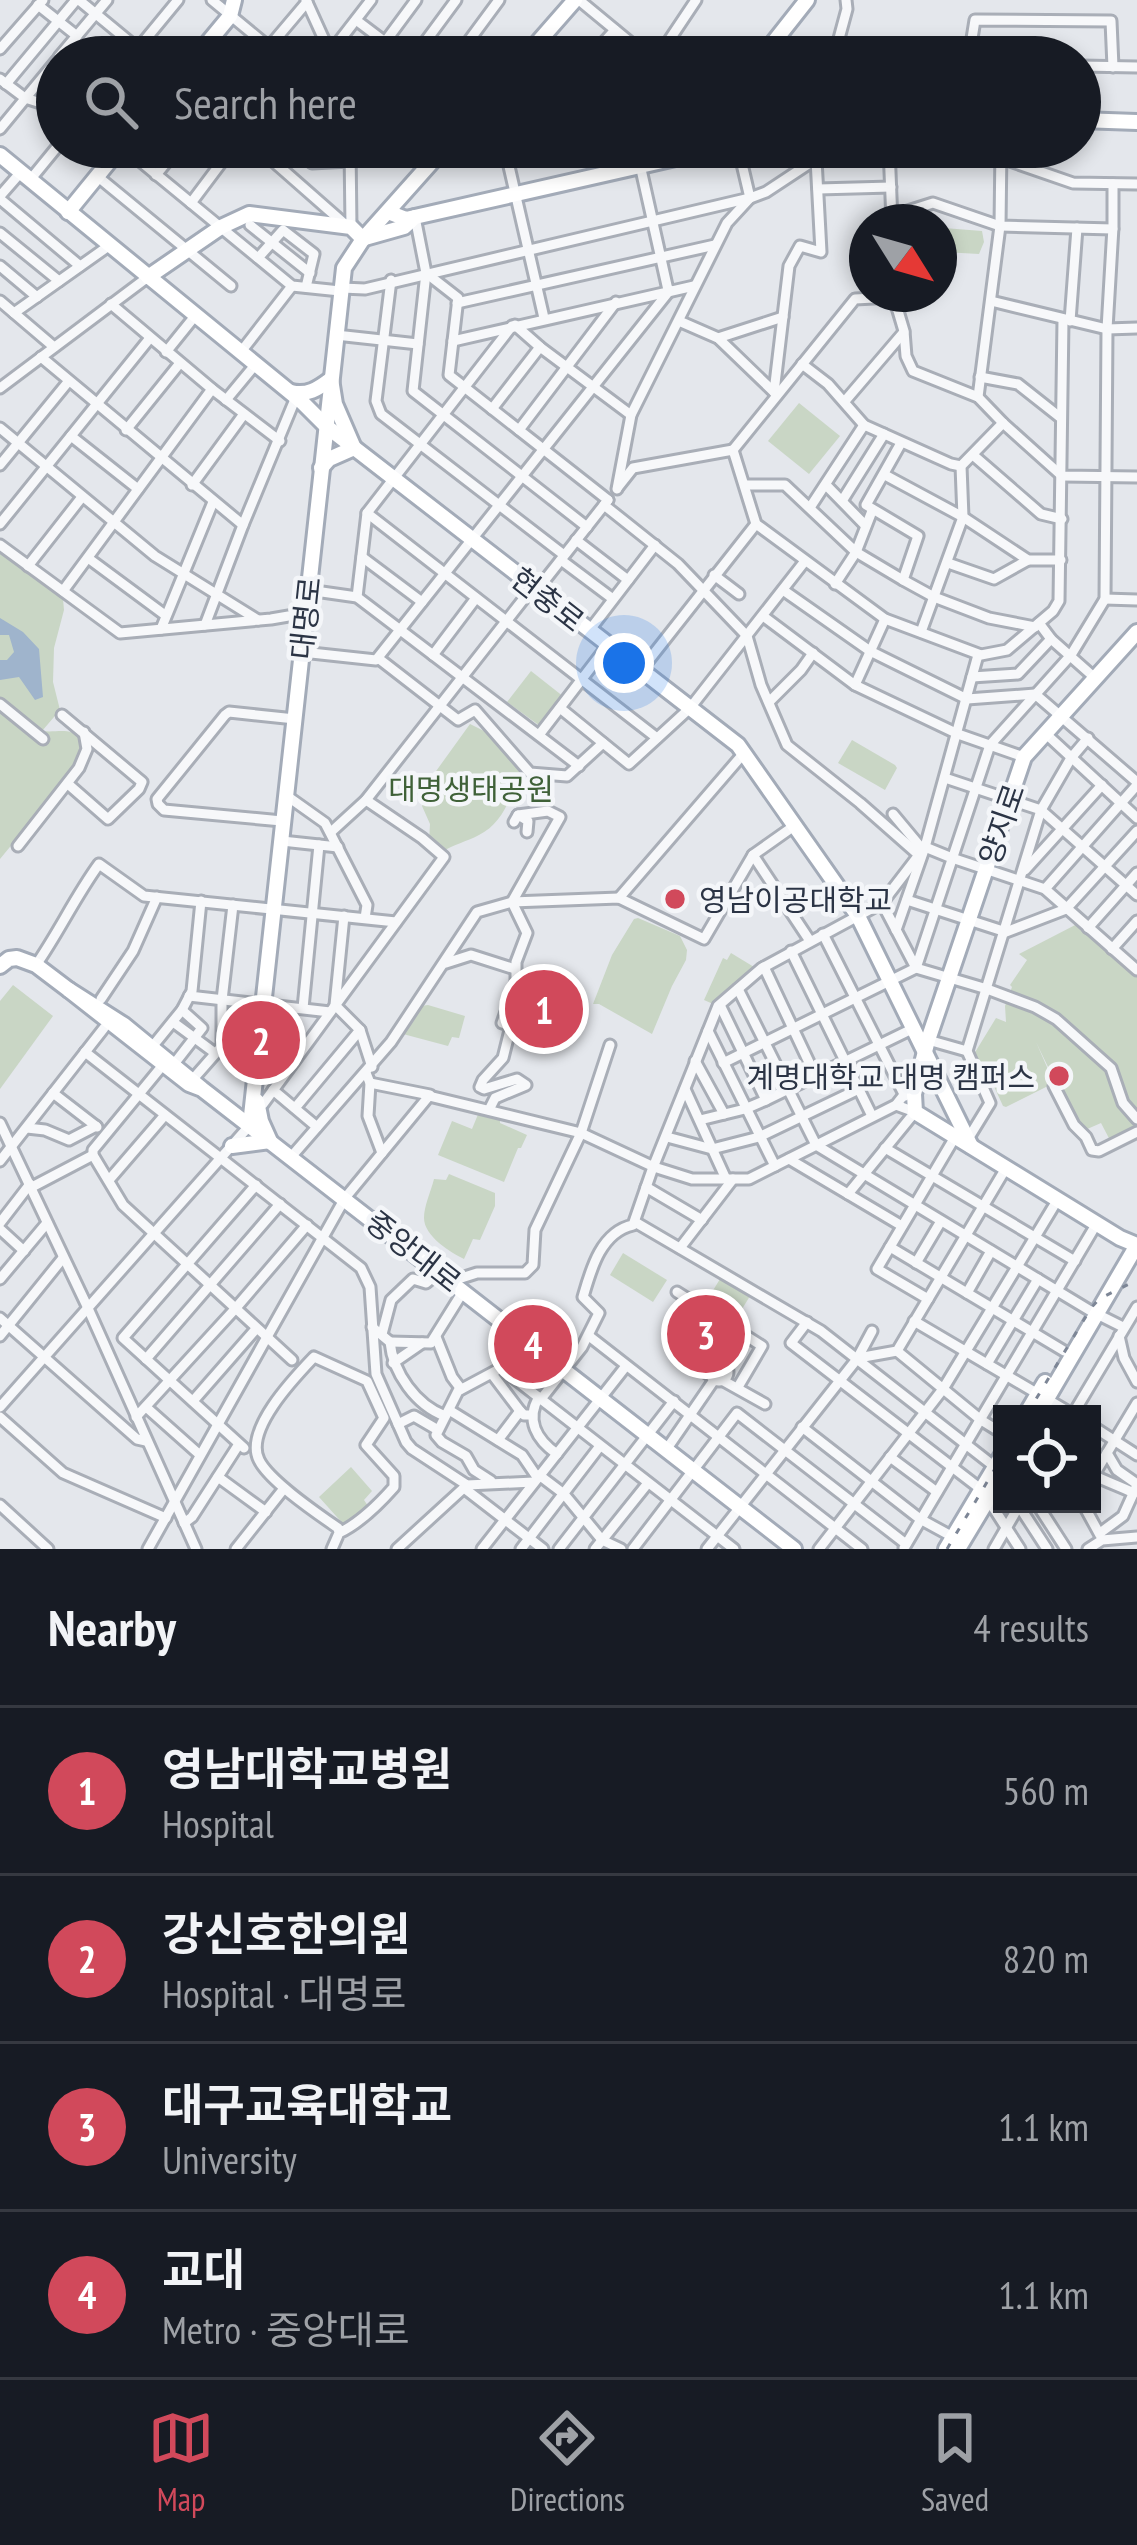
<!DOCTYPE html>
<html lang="en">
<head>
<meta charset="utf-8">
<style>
  body { margin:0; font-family:"PT Sans Narrow","Noto Sans KR",sans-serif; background:#20242c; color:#f1f3f6 }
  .controls { position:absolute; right:36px; bottom:36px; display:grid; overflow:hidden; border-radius:0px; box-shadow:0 6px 18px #0003 }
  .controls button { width:108px; height:108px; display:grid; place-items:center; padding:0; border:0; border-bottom:3px solid #363941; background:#171b24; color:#f1f3f6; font:60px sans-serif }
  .compass { position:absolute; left:849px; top:204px; width:108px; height:108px; border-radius:50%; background:#171b24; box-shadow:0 6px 18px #0003; rotate:127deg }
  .you { position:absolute; left:624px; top:663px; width:42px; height:42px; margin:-30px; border:9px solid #fff; border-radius:50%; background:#1a73e8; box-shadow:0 0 0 18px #1a73e833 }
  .badge { display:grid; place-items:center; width:78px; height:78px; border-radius:50%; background:#d1495b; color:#fff; font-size:39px; font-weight:700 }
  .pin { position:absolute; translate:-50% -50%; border:6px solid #fff; box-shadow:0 3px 12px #0006 }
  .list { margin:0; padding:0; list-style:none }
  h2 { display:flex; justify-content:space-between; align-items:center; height:156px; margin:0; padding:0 48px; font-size:51px }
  h2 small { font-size:39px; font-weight:400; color:#9ea1a6 }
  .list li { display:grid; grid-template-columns:78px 1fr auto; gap:36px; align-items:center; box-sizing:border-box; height:168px; padding:0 48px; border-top:3px solid #363941 }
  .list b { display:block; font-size:45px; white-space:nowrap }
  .list p { margin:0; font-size:39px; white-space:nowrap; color:#9ea1a6 }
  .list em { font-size:39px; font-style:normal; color:#9ea1a6 }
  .icon { flex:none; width:66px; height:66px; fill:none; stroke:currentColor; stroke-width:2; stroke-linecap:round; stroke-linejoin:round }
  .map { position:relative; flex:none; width:1137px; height:1549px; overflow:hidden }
  .search { position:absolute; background:#171b24; box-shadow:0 6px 18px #0003; left:36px; right:36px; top:36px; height:132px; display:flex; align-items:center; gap:30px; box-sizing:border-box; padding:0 42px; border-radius:66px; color:#9ea1a6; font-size:45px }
  .sheet { height:828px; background:#171b24 }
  nav { display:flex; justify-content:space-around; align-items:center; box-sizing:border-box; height:168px; border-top:3px solid #363941; background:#171b24; font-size:33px; color:#9ea1a6 }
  nav a { display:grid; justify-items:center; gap:6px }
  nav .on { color:#d1495b }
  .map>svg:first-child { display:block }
</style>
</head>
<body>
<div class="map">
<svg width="1137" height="1549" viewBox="0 0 1137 1549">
  <rect width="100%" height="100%" fill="#e4e7ec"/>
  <g fill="#c9d6c5">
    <path d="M944 228 982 231 984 242 979 254 943 252Z"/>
    <path d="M799 403 840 436 809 474 768 441Z"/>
    <path d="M0 551 63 599 64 610 54 648 53 682 60 710 42 731C59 733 69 726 83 740L84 757 0 859Z"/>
    <path d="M531 671 564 697 540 726 507 702Z"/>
    <path d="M470 724 494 736 522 767C512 793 505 822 479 835 466 842 454 844 442 852L429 841 430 824 422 806 427 797 421 792Z"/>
    <path d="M852 740 895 765 897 768 885 790 838 763Z"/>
    <path d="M638 918 680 936 687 950 686 960 672 986 652 1034 599 1004H593L612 955 634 919Z"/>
    <path d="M1081 922 1137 970V1132L1112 1144 1101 1123 1085 1130 1075 1123 1036 1042 1054 1083 1006 1107 1003 1106 986 1069 982 1070 974 1054 996 1018 1006 1022 1005 1006 1012 987 1010 985 1027 960 1019 954Z"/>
    <path d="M731 953 754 967 713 1004 704 1000 723 958 727 960Z"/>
    <path d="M13 985 53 1016 0 1089V1001Z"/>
    <path d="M428 1005 465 1016 459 1038 452 1037 448 1046 403 1034 421 1006Z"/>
    <path d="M479 1112 500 1120V1123L527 1135 521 1148H518L504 1182 438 1155 452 1121 472 1129Z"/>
    <path d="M449 1174 495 1193V1206L480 1240 473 1239 464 1259C450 1252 424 1236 424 1218 424 1206 431 1191 434 1179L446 1180Z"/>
    <path d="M623 1253 667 1280 653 1302 610 1275Z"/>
    <path d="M723 1274 753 1291 736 1319 706 1302Z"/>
    <path d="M351 1467 372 1491 364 1500 368 1506 345 1526 319 1497Z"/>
  </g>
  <path fill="#9fb4cc" d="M0 618 23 632 39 649 43 697 35 700 19 677 0 680V660H7L14 652 9 635H0Z"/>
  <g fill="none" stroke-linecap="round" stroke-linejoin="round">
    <defs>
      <g id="minor">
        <path d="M79 0 148 57"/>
        <path d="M212 0 281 57"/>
        <path d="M306 0 331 55"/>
        <path d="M579 0 648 57"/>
        <path d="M38 5 77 36"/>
        <path d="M356 20 405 57"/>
        <path d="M385 42 416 0"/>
        <path d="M269 47 307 2"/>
        <path d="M0 49 43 0"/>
        <path d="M330 53 371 0"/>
        <path d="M59 57 107 0"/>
        <path d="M131 57 178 0"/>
        <path d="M302 57 329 50"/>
        <path d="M414 57 456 0"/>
        <path d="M457 57 499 0"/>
        <path d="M590 57 615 30"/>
        <path d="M658 57 696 0"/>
        <path d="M834 57 847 9 846 0"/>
        <path d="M969 57 975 20 1111 21 1113 67"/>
        <path d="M1080 66 1137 67"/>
        <path d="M0 79 25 98 57 108"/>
        <path d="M6 84 76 0"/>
        <path d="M0 129 57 60"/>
        <path d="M123 147 292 286 340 291"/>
        <path d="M257 147 348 227"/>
        <path d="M325 147 312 163 350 161"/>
        <path d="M350 147 351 227"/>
        <path d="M507 147 505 149 544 318"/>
        <path d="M636 147 668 290"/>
        <path d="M738 147 750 198"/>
        <path d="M889 147 892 222"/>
        <path d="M1001 158 1073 183 1137 184"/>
        <path d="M279 166 295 147"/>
        <path d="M156 175 179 147"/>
        <path d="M97 176 231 286"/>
        <path d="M30 180 57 147"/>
        <path d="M818 189 891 187"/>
        <path d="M0 196 21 172"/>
        <path d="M0 199 80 266"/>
        <path d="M191 203 233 147"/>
        <path d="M892 216 933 203 1000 226 1113 229"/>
        <path d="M415 217 426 273 413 391 587 527"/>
        <path d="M250 225 310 273"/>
        <path d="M0 233 59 281"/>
        <path d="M258 258 283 230 314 254 306 287"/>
        <path d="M0 266 37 297"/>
        <path d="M426 273 458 298 449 375 608 500"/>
        <path d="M391 280 376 401 381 414 564 555"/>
        <path d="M342 288 365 289 750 198 766 192 816 159"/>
        <path d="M893 294 904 331 906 356 913 371 978 397 1003 423 1062 476 1137 477"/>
        <path d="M0 301 54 347"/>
        <path d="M991 301 1107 329 1137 328"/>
        <path d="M457 303 715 245"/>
        <path d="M111 304 212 389 280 441"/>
        <path d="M14 313 110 245"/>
        <path d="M679 321 718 338 774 392"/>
        <path d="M1070 321 1077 228"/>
        <path d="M515 325 540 347 631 415"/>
        <path d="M336 335 418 344"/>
        <path d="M718 338 783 317"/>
        <path d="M453 341 694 286"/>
        <path d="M166 352 195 316"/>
        <path d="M240 353 292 286"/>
        <path d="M41 357 243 525"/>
        <path d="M802 364 828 384 864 425 951 464 961 466"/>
        <path d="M980 377 1018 384 1061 418"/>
        <path d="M0 388 148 277"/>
        <path d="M777 395 774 392 789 266 800 246 821 252 816 159 821 147"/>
        <path d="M978 397 1000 226 1001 147"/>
        <path d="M226 400 255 365"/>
        <path d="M845 401 904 332"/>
        <path d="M492 409 540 347"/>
        <path d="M0 428 155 556 258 620"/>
        <path d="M126 430 180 363"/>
        <path d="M519 430 616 302"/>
        <path d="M71 436 138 489"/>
        <path d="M901 443 866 505 918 536 903 580"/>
        <path d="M733 450 756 524 885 619 981 655 1007 650 1053 611 1059 601 1063 320"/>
        <path d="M733 450 855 299 893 297"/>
        <path d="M973 455 1041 514 1062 519"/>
        <path d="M0 465 68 382"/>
        <path d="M885 475 963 517 1028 560H1061"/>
        <path d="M192 485 244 414"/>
        <path d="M745 485H785L856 552 903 580 934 597 989 618 1035 627"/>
        <path d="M826 485 865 525"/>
        <path d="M618 487 633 468 733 450"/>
        <path d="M617 489 631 415 727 223 750 198"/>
        <path d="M842 501 884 434"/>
        <path d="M604 505 678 564 747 636 761 685 787 745 860 803 919 855"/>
        <path d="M811 506 864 425"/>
        <path d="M367 513 657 738"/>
        <path d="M0 524 150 338"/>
        <path d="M576 540 628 580"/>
        <path d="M0 545 120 633 271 619 306 613"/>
        <path d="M362 557 422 602"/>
        <path d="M88 558 165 615"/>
        <path d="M561 560 613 599"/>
        <path d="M948 563 994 579 1028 560"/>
        <path d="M28 566 82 497"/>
        <path d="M714 575 739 594"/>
        <path d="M835 584 856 552 872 511"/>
        <path d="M308 590 357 597 579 766"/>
        <path d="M537 590 608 500"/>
        <path d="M783 590 870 651 967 699 1035 694 1137 782"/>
        <path d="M63 591 212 389"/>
        <path d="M357 597 367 513 512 326"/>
        <path d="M1105 599 1137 600"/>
        <path d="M763 616 855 685 958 734"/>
        <path d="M1039 623 1051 639 1095 678"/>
        <path d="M205 625 243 525 296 397"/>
        <path d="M161 629 213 502"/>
        <path d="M589 631 655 545"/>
        <path d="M921 632 963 517 961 466 1003 423"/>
        <path d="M302 652 376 660 670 290"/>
        <path d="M433 655 476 598"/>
        <path d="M378 658 458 720 475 710 530 773 567 776 603 743"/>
        <path d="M641 670 756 524"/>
        <path d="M972 677 1018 674 1051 639"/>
        <path d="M855 685 885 619"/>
        <path d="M769 702 801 670 813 653"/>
        <path d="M0 704 43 739"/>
        <path d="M560 708 629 764 690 708 805 561"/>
        <path d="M62 715 142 782 139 789 108 819 68 784"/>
        <path d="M1045 733 1137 818"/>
        <path d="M958 734 1024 757"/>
        <path d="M539 735 608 645"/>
        <path d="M945 778 1041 810 1137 895"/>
        <path d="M287 796 325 823 367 905 365 918"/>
        <path d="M893 814 923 850"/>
        <path d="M518 815 528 821 527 832"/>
        <path d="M282 821 164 810 158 804 157 799 225 715 229 712 295 719"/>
        <path d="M331 832 366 800 533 587"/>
        <path d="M282 841 338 847"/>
        <path d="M18 846 79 768 87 749 84 732"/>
        <path d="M753 855 810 941"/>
        <path d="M1025 870 1102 785"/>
        <path d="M1045 889 1137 785"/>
        <path d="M619 898 744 753"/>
        <path d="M907 900 1006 932 1066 909 1137 831"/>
        <path d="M882 903 916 968 987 989 1035 1007 1056 1019 1111 1068 1123 1103 1137 1119"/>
        <path d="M344 916 335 1005 360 1030 372 1067"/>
        <path d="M1088 928 1137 873"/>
        <path d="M896 930 925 847 978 655"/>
        <path d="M823 934 905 1096"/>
        <path d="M1112 949 1137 921"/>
        <path d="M791 951 872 1116"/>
        <path d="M446 963 471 955 515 969"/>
        <path d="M36 965C59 932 75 897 99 864L144 896 396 922"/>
        <path d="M764 967 815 1075"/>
        <path d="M738 989 816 1145 1089 1310 1123 1327"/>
        <path d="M189 996 330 1012"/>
        <path d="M101 999 133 951 157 897"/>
        <path d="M720 1005 766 1100"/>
        <path d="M303 1008 319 845"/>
        <path d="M173 1022 215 1053"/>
        <path d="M708 1031 775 1166"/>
        <path d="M928 1040 967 1051"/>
        <path d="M152 1047 182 1010 192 991 201 901"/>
        <path d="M85 1052 361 1268 370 1287 376 1374 406 1442 412 1449 467 1485 534 1482"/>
        <path d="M167 1060 93 1150V1155L123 1205 292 1360"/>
        <path d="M695 1061 724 1114"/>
        <path d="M723 1063 916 968 990 745 1071 655 1105 599 1107 329 1113 227V184"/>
        <path d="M174 1064 202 1028 182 1010"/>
        <path d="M366 1073 370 1083 368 1116 382 1153"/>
        <path d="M193 1079 222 1046V1000L233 905"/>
        <path d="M370 1083 430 1095"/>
        <path d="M1054 1086 1074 1125 1086 1137 1092 1150 1099 1151 1137 1132"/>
        <path d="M685 1089 726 1179"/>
        <path d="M273 1090 317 1127"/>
        <path d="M53 1093 97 1127"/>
        <path d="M259 1105 263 1104 444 857 422 838 366 800"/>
        <path d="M295 1108 360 1030"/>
        <path d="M489 1110 495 1098 526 1085 517 1079 484 1089 480 1087 483 1080 503 1058 511 1026 502 1023 516 984V962L527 933 512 902 560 817 548 811 518 815 514 822"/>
        <path d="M700 1120 745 1109 766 1100 912 1029"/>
        <path d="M0 1123 87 1306 196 1549"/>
        <path d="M27 1128 45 1130 69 1140 96 1126"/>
        <path d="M667 1137 712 1149 759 1137 859 1089"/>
        <path d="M968 1139 990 1103 967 1051 1041 810 1071 758 1088 738"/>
        <path d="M885 1148 1075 1261"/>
        <path d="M291 1157 391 1042 477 912 512 902 619 898 704 939 753 855 794 826"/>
        <path d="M789 1159 902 1226"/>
        <path d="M0 1161 104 1028"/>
        <path d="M109 1180 165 1115"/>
        <path d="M32 1187 93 1155"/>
        <path d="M646 1187 702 1220"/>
        <path d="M848 1194 915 1112 896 1105"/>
        <path d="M635 1222 821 1331 995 1467"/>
        <path d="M0 1223 30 1184"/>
        <path d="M0 1229 24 1251"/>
        <path d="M890 1247 1064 1351"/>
        <path d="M680 1248 733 1179"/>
        <path d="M916 1263 941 1221"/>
        <path d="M0 1279 47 1223"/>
        <path d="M452 1281 477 1273H525L533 1265 535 1230 581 1133 610 1045"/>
        <path d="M677 1292 762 1346 738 1387"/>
        <path d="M967 1293 991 1251"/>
        <path d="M928 1299 877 1269 955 1137"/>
        <path d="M0 1318 137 1439 146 1441"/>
        <path d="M914 1321 1072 1414"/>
        <path d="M807 1322 791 1343 982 1490 1020 1549"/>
        <path d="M372 1327 390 1342C393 1373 416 1405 445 1416"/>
        <path d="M382 1334 391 1300 413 1279 426 1283 439 1272"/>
        <path d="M0 1336 63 1258"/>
        <path d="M589 1336 862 1549"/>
        <path d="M1119 1336 1124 1358 1137 1382"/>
        <path d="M436 1337 452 1377 461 1389"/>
        <path d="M390 1342 431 1343 464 1290"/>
        <path d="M897 1351 981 1420 1002 1433"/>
        <path d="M858 1358 897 1351 1006 1168"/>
        <path d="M146 1359 280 1204"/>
        <path d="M393 1363 422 1343"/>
        <circle cx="719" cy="1372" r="9"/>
        <path d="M987 1364 1038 1279"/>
        <path d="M501 1368 734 1549"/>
        <path d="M492 1374 520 1411"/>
        <path d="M711 1376 694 1365 701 1357 705 1356 719 1364"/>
        <path d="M722 1380 765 1404"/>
        <path d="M539 1397C525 1420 537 1440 557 1454"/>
        <path d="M541 1399 582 1347 599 1313 583 1297C591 1269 601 1232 633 1225L652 1170 718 1006 762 968 882 903 925 847 952 858 1045 889 1137 970"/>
        <path d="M193 1401 256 1329"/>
        <path d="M0 1407 250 1125"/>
        <path d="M146 1407 200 1455"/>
        <path d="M449 1410 522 1455 537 1477"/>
        <path d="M1073 1414 1137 1307"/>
        <path d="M0 1417 63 1473 166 1518"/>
        <path d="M136 1417 235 1309 307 1225"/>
        <path d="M398 1424 414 1416 438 1430"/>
        <path d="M1092 1426 1137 1455"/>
        <path d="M802 1427 920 1519 953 1537"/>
        <path d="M498 1440 520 1411 524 1415H532"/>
        <path d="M244 1448 123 1338 256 1185"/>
        <path d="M666 1450 714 1380"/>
        <path d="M1107 1453 1117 1470 1137 1484"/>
        <path d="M890 1457 937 1492"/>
        <path d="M539 1475 564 1494 602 1540 621 1549"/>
        <path d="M1093 1475C1107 1482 1119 1486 1134 1493"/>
        <path d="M218 1477 266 1512"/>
        <path d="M1092 1478 1137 1403"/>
        <path d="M491 1481 474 1470 466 1456 442 1442 436 1435 458 1391 501 1368 524 1339"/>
        <path d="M464 1488 543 1549"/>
        <path d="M1037 1504 1066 1549"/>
        <path d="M1083 1504 1100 1535"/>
        <path d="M0 1505 48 1549"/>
        <path d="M1019 1506 1047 1549"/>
        <path d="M184 1523 192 1517 239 1444"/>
        <path d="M1100 1533 1123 1516 1137 1485"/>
        <path d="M904 1548 1097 1223"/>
        <path d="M148 1549 345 1198 429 1096 581 1133 654 1167 692 1179H749L896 1105 914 1082"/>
        <path d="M236 1549 282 1491"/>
        <path d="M332 1549 339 1533 338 1528C318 1514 269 1481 259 1460 244 1430 294 1378 314 1357L367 1381 384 1418 366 1445 394 1476V1487C379 1504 360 1523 339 1533"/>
        <path d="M397 1549 467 1485"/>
        <path d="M482 1549 626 1366"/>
        <path d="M521 1549 600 1446"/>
        <path d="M559 1549 674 1401"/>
        <path d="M595 1549 648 1483"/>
        <path d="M633 1549 737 1413 906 1544"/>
        <path d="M707 1549 857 1359 872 1331"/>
        <path d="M819 1549 943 1389 1058 1199"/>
        <path d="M994 1549 1020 1504"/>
        <path d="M1088 1549 1102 1540 1137 1537"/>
      </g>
      <g id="major">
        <path d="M196 57 230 16 234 0"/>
        <path d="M525 57 575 0"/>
        <path d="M762 57 807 0"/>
        <path d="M1080 120 1137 122"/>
        <path d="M0 155 302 402 326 426 738 745 858 916 971 1146"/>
        <path d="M68 212 121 147"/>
        <path d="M388 212 406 219 724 147"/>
        <path d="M365 238 404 227 415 217"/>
        <path d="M148 277 221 227 249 214 351 227 363 239"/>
        <path d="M291 392C307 396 318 389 331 379L335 404 354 448 329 459 321 468"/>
        <path d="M0 966 9 959 17 958 36 965 69 990"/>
        <path d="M202 1089 189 1084 69 990 124 1025 202 1089 794 1549"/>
        <path d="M250 1125 344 268 363 239 445 147"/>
        <path d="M232 1146 270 1141 261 1121 257 1101"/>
        <path d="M1026 1414 1045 1382"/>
        <path d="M1038 1414 1137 1245 1120 1238 915 1112 914 1094 928 1040 1024 757 1137 632"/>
        <path d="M946 1549 1002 1455"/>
        <path d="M958 1549 1002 1476"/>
      </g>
    </defs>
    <use href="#minor" stroke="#a9aeb7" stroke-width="15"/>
    <use href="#major" stroke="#a3abb8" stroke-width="20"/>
    <use href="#minor" stroke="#f7f8fa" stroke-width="9"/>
    <use href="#major" stroke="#fff" stroke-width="14"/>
    <g stroke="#7d8696" stroke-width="3" stroke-dasharray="6 12" stroke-linecap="butt">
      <path d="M1027 1414 1091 1308 1099 1299 1137 1280"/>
      <path d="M947 1549 1002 1457"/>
    </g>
  </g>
  <g fill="#d1495b" stroke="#f4f6f9" stroke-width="4.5">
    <circle cx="675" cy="899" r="12"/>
    <circle cx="1059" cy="1076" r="12"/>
  </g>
  <g text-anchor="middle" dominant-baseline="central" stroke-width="9" stroke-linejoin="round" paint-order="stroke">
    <g font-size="30" fill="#2b3445" stroke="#f4f6f9">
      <text transform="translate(548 599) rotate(38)">현충로</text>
      <text transform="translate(305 618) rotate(-84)">대명로</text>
      <text transform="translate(1001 824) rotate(-71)">양지로</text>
      <text transform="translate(414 1251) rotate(38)">중앙대로</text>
    </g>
    <g font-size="30" fill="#3f6138" stroke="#f4f6f9">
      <text x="471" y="788">대명생태공원</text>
    </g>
    <g font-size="30" fill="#2b3445" stroke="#f4f6f9" text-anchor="start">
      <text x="699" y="899">영남이공대학교</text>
      <text x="1035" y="1076" text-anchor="end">계명대학교 대명 캠퍼스</text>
    </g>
  </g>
</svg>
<div class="controls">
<button><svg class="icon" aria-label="locate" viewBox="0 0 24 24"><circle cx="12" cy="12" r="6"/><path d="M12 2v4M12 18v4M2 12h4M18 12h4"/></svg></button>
</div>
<svg class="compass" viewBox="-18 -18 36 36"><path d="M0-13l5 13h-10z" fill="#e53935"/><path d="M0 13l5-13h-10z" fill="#9ea1a6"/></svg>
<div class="you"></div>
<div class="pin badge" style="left:544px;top:1009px">1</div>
<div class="pin badge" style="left:261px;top:1040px">2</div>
<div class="pin badge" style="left:706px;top:1334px">3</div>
<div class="pin badge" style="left:533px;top:1344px">4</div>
<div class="search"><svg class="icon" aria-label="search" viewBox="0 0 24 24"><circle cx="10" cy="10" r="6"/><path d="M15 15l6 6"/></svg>Search here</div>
</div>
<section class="sheet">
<h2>Nearby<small>4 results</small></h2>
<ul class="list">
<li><span class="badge">1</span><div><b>영남대학교병원</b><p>Hospital</p></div><em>560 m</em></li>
<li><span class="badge">2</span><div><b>강신호한의원</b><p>Hospital · 대명로</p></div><em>820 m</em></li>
<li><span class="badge">3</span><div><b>대구교육대학교</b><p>University</p></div><em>1.1 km</em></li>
<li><span class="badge">4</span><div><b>교대</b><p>Metro · 중앙대로</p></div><em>1.1 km</em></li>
</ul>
</section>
<nav>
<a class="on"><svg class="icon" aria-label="map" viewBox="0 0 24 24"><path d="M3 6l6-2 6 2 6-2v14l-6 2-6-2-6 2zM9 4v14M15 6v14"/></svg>Map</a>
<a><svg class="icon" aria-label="directions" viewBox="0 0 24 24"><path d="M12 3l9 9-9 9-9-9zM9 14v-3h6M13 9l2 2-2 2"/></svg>Directions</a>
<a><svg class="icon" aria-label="saved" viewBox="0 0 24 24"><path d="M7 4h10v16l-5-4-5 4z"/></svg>Saved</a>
</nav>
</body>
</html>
